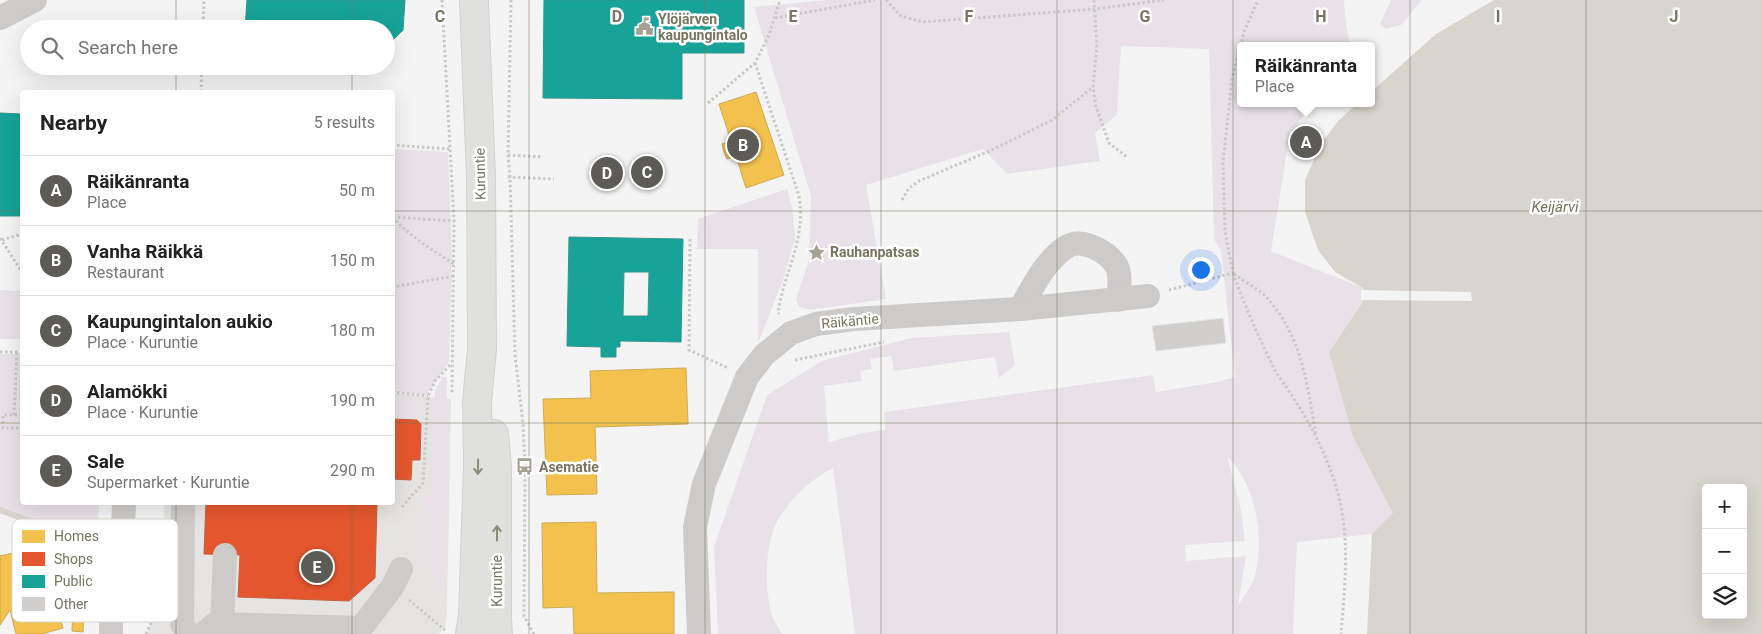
<!DOCTYPE html>
<html lang="en">
<head>
<meta charset="utf-8">
<style>
  body { margin:0; font-family:Roboto,sans-serif; background:#f6f6f6; color:#222 }
  .controls { position:absolute; right:15px; bottom:15px; display:grid; overflow:hidden; border-radius:5px; box-shadow:0 5px 20px #0002 }
  .controls button { width:45px; height:45px; display:grid; place-items:center; padding:0; border:0; border-bottom:1px solid #e0e0e0; background:#fff; color:#222; font:25px sans-serif }
  .you { position:absolute; left:1200px; top:269px; width:18px; height:18px; margin:-12px; border:4px solid #fff; border-radius:50%; background:#1a73e8; box-shadow:0 0 0 8px #1a73e833 }
  .badge { display:grid; place-items:center; width:32px; height:32px; border-radius:50%; background:#5c5b55; color:#fff; font-size:16px; font-weight:700 }
  .pin { position:absolute; translate:-50% -50%; border:2px solid #fff; box-shadow:0 1px 5px #0006 }
  .popup { position:absolute; left:1237px; top:42px; width:138px; height:65px; box-sizing:border-box; display:grid; place-content:center; border-radius:5px; background:#fff; filter:drop-shadow(0 1px 4px #0005); font-size:16px; white-space:nowrap; color:#767676 }
  .popup b { font-size:19px; color:#222 }
  .popup::after { content:''; position:absolute; left:50%; top:100%; margin-left:-10px; border:10px solid transparent; border-top-color:#fff }
  .list { margin:0; padding:0; list-style:none }
  h2 { display:flex; justify-content:space-between; align-items:center; height:65px; margin:0; padding:0 20px; font-size:21px }
  h2 small { font-size:16px; font-weight:400; color:#767676 }
  .list li { display:grid; grid-template-columns:32px 1fr auto; gap:15px; align-items:center; box-sizing:border-box; height:70px; padding:0 20px; border-top:1px solid #e0e0e0 }
  .list b { display:block; font-size:19px; white-space:nowrap }
  .list p { margin:0; font-size:16px; white-space:nowrap; color:#767676 }
  .list em { font-size:16px; font-style:normal; color:#767676 }
  .icon { flex:none; width:28px; height:28px; fill:none; stroke:currentColor; stroke-width:2; stroke-linecap:round; stroke-linejoin:round }
  .map { position:relative; flex:none; width:1762px; height:634px; overflow:hidden }
  .search { position:absolute; background:#fff; box-shadow:0 5px 20px #0002; left:20px; top:20px; width:375px; height:55px; display:flex; align-items:center; gap:12px; box-sizing:border-box; padding:0 18px; border-radius:28px; color:#767676; font-size:19px }
  .panel { position:absolute; background:#fff; box-shadow:0 5px 20px #0002; left:20px; top:90px; width:375px; height:415px; border-radius:5px }
  .map>svg:first-child { display:block }
</style>
</head>
<body>
<div class="map">
<svg width="1762" height="634" viewBox="0 0 1762 634">
  <rect width="100%" height="100%" fill="#f5f4f5"/>
  <path fill="#e5e4e3" d="M393 393 451 399 447 613 445 627 439 634H147L160 602 164 581V503L392 502Z"/>
  <g fill="#e8e2e8" fill-rule="evenodd">
    <path d="M827 0H1344L1345 17 1350 46H1241V103H1307L1305 112 1289 139 1271 251 1363 288 1364 300 1329 352 1353 437 1394 513 1372 534 1297 542 1293 634H855L833 468C810 479 779 509 772 534 765 558 765 598 774 621 776 625 780 630 782 634H718L714 547 767 395 822 361 911 338 1009 332 1015 365 999 378 995 357 894 371 891 356 870 359 872 369 860 371 862 381 824 386 829 442 862 433 885 430 884 412 1153 375 1156 392 1218 382 1235 377 1221 251 1214 239 1209 49 1121 46 1117 115 1095 133 1100 161 1007 174 983 149 866 185 886 299 810 310 799 307 796 299 809 260 811 196 754 7ZM1227 456C1255 484 1264 532 1256 571 1254 584 1245 595 1238 605L1246 556 1186 561 1185 545 1245 541 1241 510Z"/>
    <path d="M1391 0H1422L1401 25 1386 29 1380 24Z"/>
    <path d="M392 149 448 152 452 259 449 362 426 395 393 392Z"/>
    <path d="M787 189 793 211 795 238 785 275 758 343V249H697L698 219Z"/>
    <path d="M0 290 22 291V339H0Z"/>
    <path d="M0 354H22V502L99 503 98 527 53 530 0 510Z"/>
    <path d="M442 377H446L447 380 444 589 429 569 430 507 422 506 421 496H431L435 392Z"/>
    <path d="M393 399 412 401 421 404 417 420 393 419Z"/>
  </g>
  <path fill="#d8d4ce" fill-rule="evenodd" d="M1494 0H1762V634H1367L1372 534 1393 513 1353 437 1329 352 1364 300 1363 288 1335 272 1318 250 1305 212V180L1321 144 1338 121 1358 103H1371V92L1436 34ZM1706 488H1743V615H1706Z"/>
  <path fill="#f5f4f5" d="M1361 290 1471 292 1472 301 1361 300Z"/>
  <g fill="#f2c14e" stroke="#cdaa53">
    <path d="M756 92 784 175 746 188 736 156 727 159 724 152 722 144 731 141 719 104Z"/>
    <path d="M686 368 688 424 595 427 597 494 547 495 543 399 591 398 590 371Z"/>
    <path d="M596 522 597 593 674 592V634H574L573 607 543 608 542 523Z"/>
    <path d="M40 547 44 559 67 554 77 593 55 598 63 628 42 634H16L10 610 0 625V556Z"/>
    <path d="M73 605H84L83 632 72 631Z"/>
  </g>
  <g fill="#e4572e" stroke="#c3603c">
    <path d="M392 419 417 420 421 424 420 460H412L411 480 392 479Z"/>
    <path d="M206 502 377 504 375 578 349 601 238 597 240 555 204 554Z"/>
  </g>
  <g fill="#17a398" stroke="#349587" fill-rule="evenodd">
    <path d="M247 0H405L403 30 389 44 386 43V29H245Z"/>
    <path d="M544 0H744V53H682V99L543 98Z"/>
    <path d="M0 113 22 114V216H0Z"/>
    <path d="M569 237 683 239 681 342 620 341V347H616V357H601V347L567 346ZM624 272H649L648 316H623Z"/>
  </g>
  <g fill="none" stroke-linecap="round" stroke-linejoin="round">
    <path stroke="#d8d4ce" stroke-width="6" d="M0 510 53 530"/>
  </g>
  <path fill="#d0cfcd" stroke="#e4e4e4" d="M1223 318 1226 343 1156 351 1152 326Z"/>
  <g fill="none" stroke-linecap="round" stroke-linejoin="round">
    <defs>
      <g id="major">
        <path d="M494 434 497 467V618L498 634"/>
        <path d="M470 634 473 616 478 464 477 402 482 349 481 177 474 0"/>
      </g>
    </defs>
    <use href="#major" stroke="#d2d2d1" stroke-width="30"/>
    <g stroke="#c9c9c7" stroke-width="3" stroke-dasharray="2.5 2.5" stroke-linecap="butt">
      <path d="M442 0 454 221 452 394"/>
      <path d="M511 0 508 155 510 177 515 354 523 424 525 467 524 616 534 634"/>
      <path d="M886 0 901 16 923 22 1095 9 1164 0"/>
      <path d="M1094 0 1097 45 1093 87 1096 107 1109 143 1127 157"/>
      <path d="M775 18 875 0"/>
      <path d="M203 29 204 0"/>
      <path d="M755 63 799 196C806 240 785 270 778 312L779 314"/>
      <path d="M201 92 202 66"/>
      <path d="M708 103 755 63 769 35 780 0"/>
      <path d="M392 145 450 149"/>
      <path d="M508 155 543 157"/>
      <path d="M508 177 554 179"/>
      <path d="M902 200 909 188 919 181 994 149 1052 120 1093 87"/>
      <path d="M392 217C411 237 432 250 454 264"/>
      <path d="M393 217 454 221"/>
      <path d="M0 238 22 272"/>
      <path d="M690 239 689 350 728 368"/>
      <path d="M2 240 22 234"/>
      <path d="M1233 273C1245 306 1259 339 1275 370 1282 382 1291 393 1298 405 1318 437 1336 475 1342 513 1349 552 1344 595 1341 634"/>
      <path d="M1234 274C1245 282 1259 289 1268 299 1303 339 1307 385 1316 435"/>
      <path d="M392 287 454 276"/>
      <path d="M1169 290 1233 273 1225 232 1223 162 1232 79 1244 32 1258 0"/>
      <path d="M0 352H22"/>
      <path d="M795 360 884 342"/>
      <path d="M392 392 428 396"/>
      <path d="M14 415 17 352"/>
      <path d="M22 415H3V428H22"/>
      <path d="M402 507 423 483 428 396 435 381 451 364"/>
      <path d="M409 600 445 630"/>
      <path d="M146 634 156 612 158 599"/>
    </g>
    <g stroke="#cccbca" stroke-width="24">
      <path d="M0 18 35 0"/>
      <path d="M1020 309C1033 287 1044 262 1066 247 1081 237 1107 251 1116 265 1122 275 1119 289 1118 300"/>
      <path d="M183 502 182 624 188 634"/>
      <path d="M222 624 225 555"/>
      <path d="M111 634V621L121 589 124 502"/>
      <path d="M203 634 215 624 361 628 393 586 401 569"/>
      <path d="M699 634 695 527 704 484 747 377 764 355 791 333 816 324 854 319 1020 309 1148 296"/>
    </g>
    <use href="#major" stroke="#e0e0de" stroke-width="28"/>
  </g>
  <defs><path id="oneway-shaft" d="M-6 0H5M1.5-3L5.5 0L1.5 3" fill="none" stroke-width="1.6" stroke-linecap="round" stroke-linejoin="round" transform="scale(1.25)"/></defs>
  <g stroke="#8c8a78">
    <use href="#oneway-shaft" transform="translate(478 467) rotate(91)"/>
    <use href="#oneway-shaft" transform="translate(497 533) rotate(-90)"/>
  </g>
  <path fill="none" stroke="#77755e" stroke-width="1" stroke-opacity="0.55" d="M176 0V29M352 0V29M529 0V634M705 0V634M881 0V634M1057 0V634M1233 0V634M1410 0V634M1586 0V634M176 66V92M352 66V92M0 211H22M392 211H1762M0 423H22M392 423H1762M176 502V634M352 502V634"/>
  <defs>
    <symbol id="civic-bare" viewBox="-9 -9 18 18"><path d="M-.6-6.5H3V-4.5H.6V-3L4-1V1h2V6H-6V1h2V-1L-.6-3ZM-1.2 2.5V6h2.4V2.5Z" fill="#a3a193" stroke="#fff" stroke-width="2.5" paint-order="stroke"/></symbol>
    <symbol id="sight-bare" viewBox="-9 -9 18 18"><path d="M0-6L1.8-2.2L6-1.7L2.9 1.2L3.7 5.4L0 3.3L-3.7 5.4L-2.9 1.2L-6-1.7L-1.8-2.2Z" fill="#a3a193" stroke="#fff" stroke-width="2.5" paint-order="stroke"/></symbol>
    <symbol id="bus-bare" viewBox="-9 -9 18 18"><path d="M-5-6H5V4H4V6H2V4H-2V6H-4V4H-5ZM-3.5-4V0h7V-4ZM-3.5 1.2v1.5H-2V1.2ZM2 1.2v1.5H3.5V1.2Z" fill="#a3a193" stroke="#fff" stroke-width="2.5" paint-order="stroke"/></symbol>
  </defs>
  <g fill-rule="evenodd">
    <use href="#civic-bare" x="632" y="14" width="25" height="25"/>
    <use href="#sight-bare" x="804" y="240" width="25" height="25"/>
    <use href="#bus-bare" x="512" y="454" width="25" height="25"/>
  </g>
  <g text-anchor="middle" dominant-baseline="central" stroke-width="5" stroke-linejoin="round" paint-order="stroke">
    <g font-size="14" font-weight="bold" fill="#77755e" stroke="#fff" text-anchor="start">
      <text x="658" y="19">Ylöjärven<tspan x="658" dy="16">kaupungintalo</tspan></text>
      <text x="830" y="252">Rauhanpatsas</text>
      <text x="539" y="467">Asematie</text>
    </g>
    <g font-size="14" fill="#77755e" stroke="#fff">
      <text transform="translate(480 174) rotate(-91)">Kuruntie</text>
      <text transform="translate(850 321) rotate(-5)">Räikäntie</text>
      <text transform="translate(497 581) rotate(-90)">Kuruntie</text>
    </g>
    <g font-size="15" font-style="italic" fill="#78715e" stroke="#fff">
      <text x="1555" y="207">Keijärvi</text>
    </g>
  </g>
  <rect x="12" y="519" width="166" height="103" rx="8" fill="#fff" stroke="#d6d6cf" stroke-width="1"/>
  <rect x="22" y="530" width="23" height="13" fill="#f2c14e"/>
  <rect x="22" y="552" width="23" height="14" fill="#e4572e"/>
  <rect x="22" y="575" width="23" height="13" fill="#17a398"/>
  <rect x="22" y="597" width="23" height="14" fill="#d0cfcd"/>
  <g font-size="14" fill="#77755e">
    <text x="54" y="541">Homes</text>
    <text x="54" y="564">Shops</text>
    <text x="54" y="586">Public</text>
    <text x="54" y="609">Other</text>
  </g>
  <g font-size="16" text-anchor="middle" font-weight="bold" fill="#77755e" stroke="#fff" stroke-width="5" stroke-linejoin="round" paint-order="stroke">
    <text x="440" y="22">C</text>
    <text x="617" y="22">D</text>
    <text x="793" y="22">E</text>
    <text x="969" y="22">F</text>
    <text x="1145" y="22">G</text>
    <text x="1321" y="22">H</text>
    <text x="1498" y="22">I</text>
    <text x="1674" y="22">J</text>
  </g>
</svg>
<div class="controls">
<button>+</button>
<button>−</button>
<button><svg class="icon" aria-label="layers" viewBox="0 0 24 24"><path d="M12 4l9 5-9 5-9-5zM3 14l9 5 9-5"/></svg></button>
</div>
<div class="you"></div>
<div class="pin badge" style="left:1306px;top:142px">A</div>
<div class="popup"><b>Räikänranta</b>Place</div>
<div class="pin badge" style="left:743px;top:145px">B</div>
<div class="pin badge" style="left:647px;top:172px">C</div>
<div class="pin badge" style="left:607px;top:173px">D</div>
<div class="pin badge" style="left:317px;top:567px">E</div>
<div class="search"><svg class="icon" aria-label="search" viewBox="0 0 24 24"><circle cx="10" cy="10" r="6"/><path d="M15 15l6 6"/></svg>Search here</div>
<section class="panel">
<h2>Nearby<small>5 results</small></h2>
<ul class="list">
<li><span class="badge">A</span><div><b>Räikänranta</b><p>Place</p></div><em>50 m</em></li>
<li><span class="badge">B</span><div><b>Vanha Räikkä</b><p>Restaurant</p></div><em>150 m</em></li>
<li><span class="badge">C</span><div><b>Kaupungintalon aukio</b><p>Place · Kuruntie</p></div><em>180 m</em></li>
<li><span class="badge">D</span><div><b>Alamökki</b><p>Place · Kuruntie</p></div><em>190 m</em></li>
<li><span class="badge">E</span><div><b>Sale</b><p>Supermarket · Kuruntie</p></div><em>290 m</em></li>
</ul>
</section>
</div>
</body>
</html>
